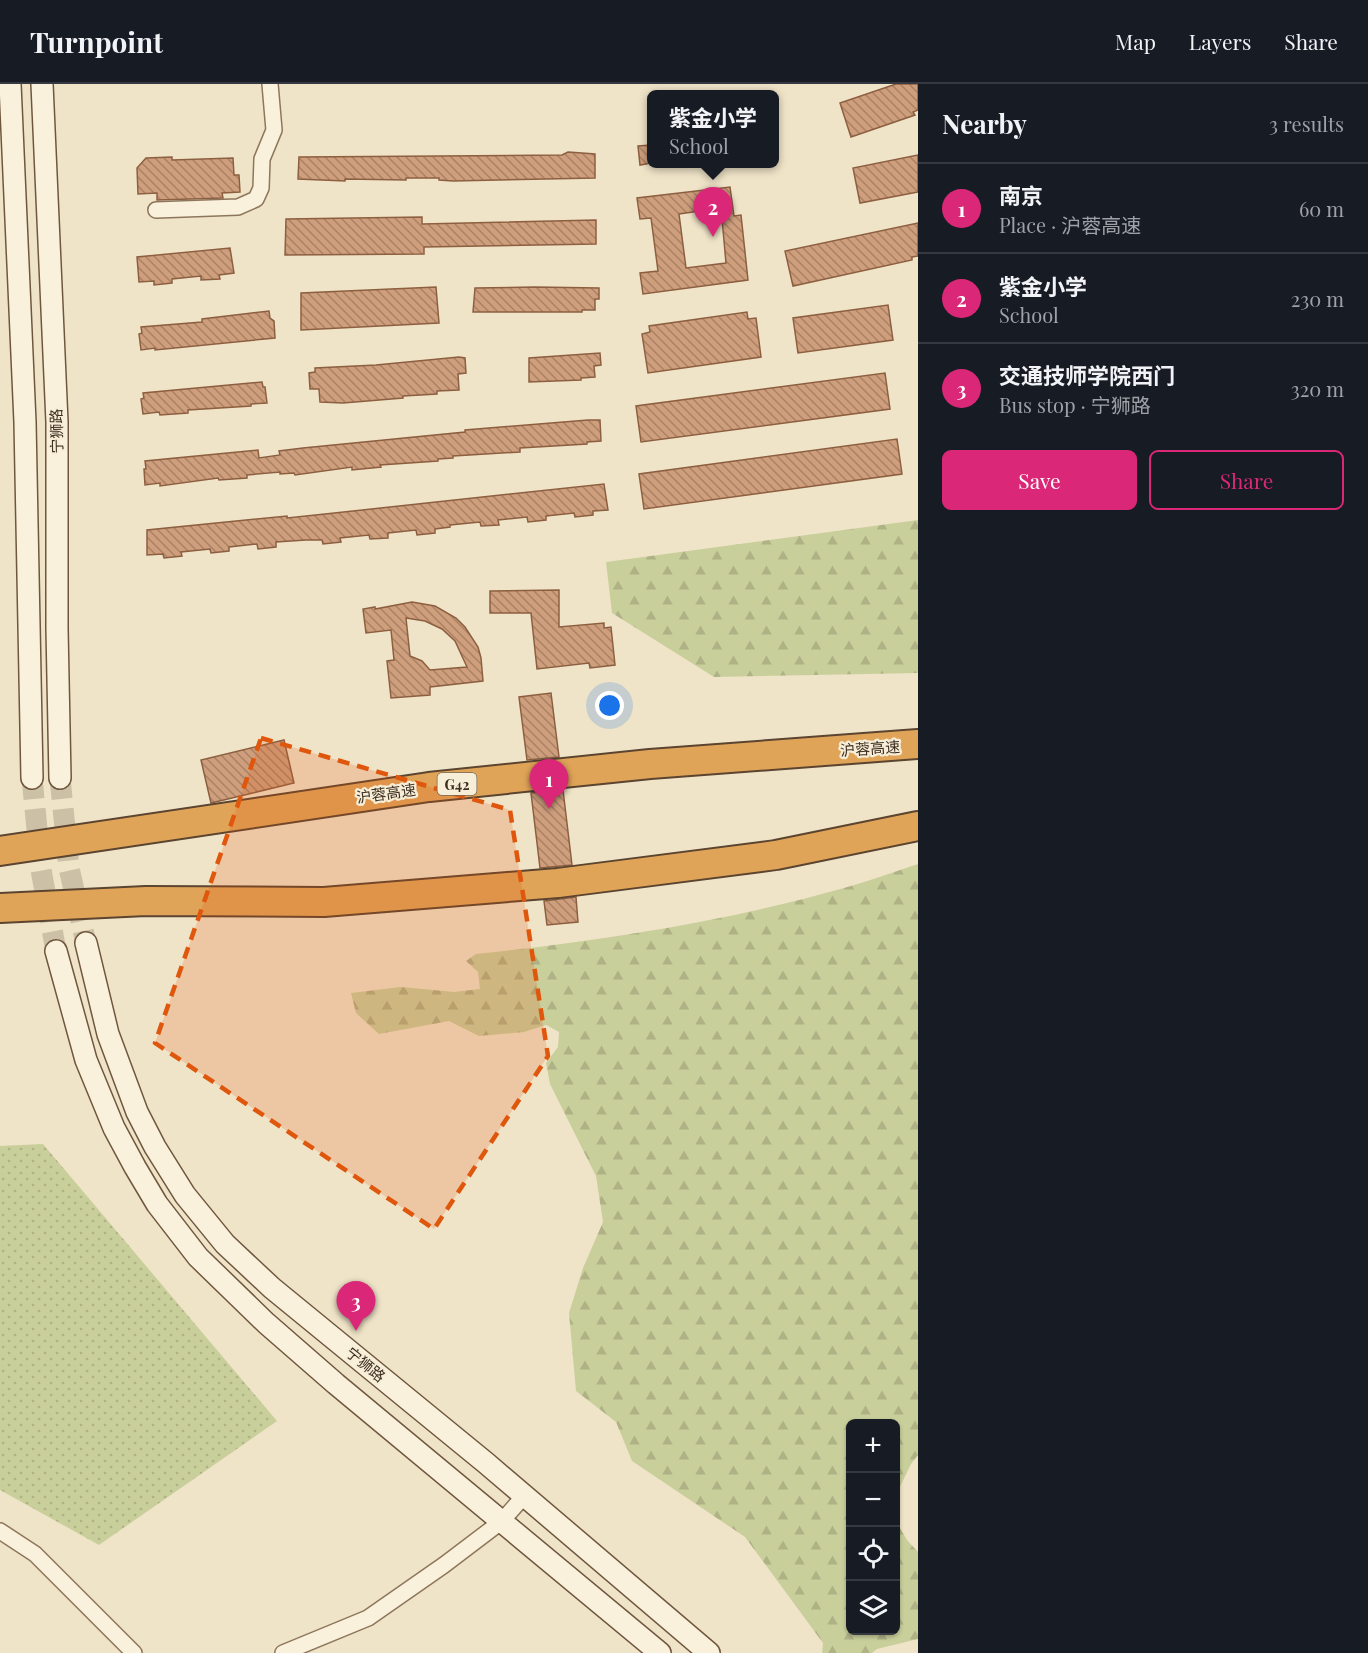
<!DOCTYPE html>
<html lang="en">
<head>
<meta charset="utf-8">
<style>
  body { margin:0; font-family:"Playfair Display","Noto Sans SC",serif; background:#20242c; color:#f1f3f6 }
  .controls { position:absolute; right:18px; bottom:18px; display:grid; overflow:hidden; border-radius:9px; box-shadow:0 2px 4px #0004 }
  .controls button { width:54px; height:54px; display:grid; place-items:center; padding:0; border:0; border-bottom:2px solid #363941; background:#171b24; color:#f1f3f6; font:30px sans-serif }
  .you { position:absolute; left:610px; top:622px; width:21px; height:21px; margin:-15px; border:4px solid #fff; border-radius:50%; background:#1a73e8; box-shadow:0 0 0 9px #1a73e833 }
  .badge { display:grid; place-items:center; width:39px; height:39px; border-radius:50%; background:#db2777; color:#fff; font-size:20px; font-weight:700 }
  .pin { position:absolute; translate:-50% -50px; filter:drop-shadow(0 2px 3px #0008) }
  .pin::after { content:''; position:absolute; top:32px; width:21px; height:18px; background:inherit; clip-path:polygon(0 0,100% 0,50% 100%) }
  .popup { position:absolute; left:647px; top:6px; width:132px; height:78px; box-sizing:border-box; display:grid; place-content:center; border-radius:9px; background:#171b24; filter:drop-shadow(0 2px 4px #0005); font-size:20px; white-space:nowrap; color:#9ea1a6 }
  .popup b { font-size:22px; color:#f1f3f6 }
  .popup::after { content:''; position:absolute; left:50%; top:100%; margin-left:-12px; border:12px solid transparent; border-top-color:#171b24 }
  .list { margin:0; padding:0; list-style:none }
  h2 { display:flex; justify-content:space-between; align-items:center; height:78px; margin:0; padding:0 24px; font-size:26px }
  h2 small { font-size:20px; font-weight:400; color:#9ea1a6 }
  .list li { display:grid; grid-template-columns:39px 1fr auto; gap:18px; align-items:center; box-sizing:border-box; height:90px; padding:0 24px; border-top:2px solid #363941 }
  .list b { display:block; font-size:22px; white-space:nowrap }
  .list p { margin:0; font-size:20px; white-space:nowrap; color:#9ea1a6 }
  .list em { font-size:20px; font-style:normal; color:#9ea1a6 }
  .actions { display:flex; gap:12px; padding:18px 24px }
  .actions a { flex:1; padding:14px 0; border:2px solid #db2777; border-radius:9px; text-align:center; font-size:21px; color:#db2777 }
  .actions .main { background:#db2777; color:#fff }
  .icon { flex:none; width:33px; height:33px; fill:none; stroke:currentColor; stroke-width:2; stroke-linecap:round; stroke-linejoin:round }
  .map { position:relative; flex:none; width:918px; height:1569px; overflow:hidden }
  header { display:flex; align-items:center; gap:36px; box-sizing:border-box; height:84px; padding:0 30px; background:#171b24; border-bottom:2px solid #363941 }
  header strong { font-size:28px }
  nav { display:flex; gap:33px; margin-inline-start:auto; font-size:21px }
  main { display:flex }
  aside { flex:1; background:#171b24 }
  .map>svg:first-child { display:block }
</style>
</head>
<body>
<header>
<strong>Turnpoint</strong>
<nav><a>Map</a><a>Layers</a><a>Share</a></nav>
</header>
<main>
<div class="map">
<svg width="918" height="1569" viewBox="0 0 918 1569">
  <defs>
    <pattern id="grass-dots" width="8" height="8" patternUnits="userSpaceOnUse" patternTransform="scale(1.5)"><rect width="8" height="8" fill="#c9cf9b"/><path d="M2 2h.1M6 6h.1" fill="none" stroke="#aeb285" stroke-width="1.8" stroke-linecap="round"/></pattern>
    <pattern id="forest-firs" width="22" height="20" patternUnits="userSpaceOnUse" patternTransform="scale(1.5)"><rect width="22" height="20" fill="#c9cf9b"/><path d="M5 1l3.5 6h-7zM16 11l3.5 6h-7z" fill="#aeb285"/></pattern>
    <pattern id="building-back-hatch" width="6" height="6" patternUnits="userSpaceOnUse" patternTransform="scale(1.5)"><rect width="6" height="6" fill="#cf9f7d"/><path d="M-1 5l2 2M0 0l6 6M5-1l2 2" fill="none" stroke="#a98266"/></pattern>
  </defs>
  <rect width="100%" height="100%" fill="#f0e4c8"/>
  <path fill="url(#grass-dots)" d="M43 1060 277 1337 99 1461 0 1406V1062Z"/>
  <g fill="url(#forest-firs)">
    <path d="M918 436V589L714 593 612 529 606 478Z"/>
    <path d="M918 780V1371L911 1380 896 1411V1340H850V1546H896V1437L907 1456 918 1468V1555L877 1565 872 1569H822L823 1559 745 1453 632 1377 616 1338 576 1307 569 1229 583 1184 603 1138 596 1092 550 1000 546 979 558 963 559 948 546 941 524 948 479 952 449 937 379 950 356 929 351 909 401 903 454 908 480 905 478 888 466 877 476 870C599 857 724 838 844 804 869 797 893 788 918 780Z"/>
  </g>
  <g fill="url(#building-back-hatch)" stroke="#8d5f41" stroke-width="1.5" fill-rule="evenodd">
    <path d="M896 0H918V26L913 28 915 31 851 53 840 19Z"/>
    <path d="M651 61V79L640 81 638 62Z"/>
    <path d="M568 68 595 70V94L453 97 439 96V94H406V96L345 95V97L298 95 299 73 562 71Z"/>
    <path d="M918 71V108L860 119 853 84Z"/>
    <path d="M172 73V76L233 74 234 91H239L240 108 222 109 223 114 157 116V109L138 110 137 84 146 74Z"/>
    <path d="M730 103 734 132 741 131 748 196 643 210 640 189 658 187 651 134 640 135 637 114ZM721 124 726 179 686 184 679 130Z"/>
    <path d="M422 133V140L596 136V160L424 163V170L285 171 286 135Z"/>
    <path d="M918 139V172L912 173V176L793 202 785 167Z"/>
    <path d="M230 164 234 189 219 191 220 195 201 196V192L172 195V199L154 201V197L139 198 137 173Z"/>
    <path d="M436 203 439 239 301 246V209Z"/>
    <path d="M535 203 599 204V215H595V226H582V228H473L475 204Z"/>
    <path d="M888 221 893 256 798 269 793 234Z"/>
    <path d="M269 227 270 234 274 237 275 254 155 266V264L141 266 139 250 142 249 141 243 202 238V235Z"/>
    <path d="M747 228 748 235 756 234 761 273 648 289 642 250 650 248 649 242Z"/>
    <path d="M600 269 601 281 594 282 595 293 581 294V296L529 298V274Z"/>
    <path d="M459 273 465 274 466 289 458 290 459 306 437 307V310L403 312V314L343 319 320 318 319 305H310L309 289 315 288V284L376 281Z"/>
    <path d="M885 289 890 325 641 358 636 322Z"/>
    <path d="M262 298 263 303H265L267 319 251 320V322L188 326V329L160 331 159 328 143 330 141 315 144 314 143 309Z"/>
    <path d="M588 336H600L601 357 587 358V360L520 364V368L453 372V374L438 375V377L380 381 381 383 352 386V383L295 391 294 389 280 390V388L247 391V394L219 396 218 394 160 402V399L145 401 144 385H146L145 377 258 366 259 374 280 371 279 367 303 364 465 348V346Z"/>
    <path d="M897 355 902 390 644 425 639 390Z"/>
    <path d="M604 400 608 426 593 427V431L575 433 574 429 546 432V436L528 438 527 433 498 436 499 441 481 442 480 438 450 441V443L435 445V449L417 451 416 446 388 449V454L370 455 369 451 340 454 341 458 323 460 322 456H306L276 458V463L258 465 257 460 229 463V467L211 469 210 465 181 468 182 472 164 474 163 470 147 471V446L287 432V434L325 430Z"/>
    <path d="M559 506V543L604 539V544L611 543 615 581 590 584 589 579 537 585 531 529H490V507Z"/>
    <path d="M412 518 435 522 456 534 465 543 478 563 481 574 483 597 430 603V611L391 614 387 577 394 576 391 546 366 549 363 525 375 523V525ZM406 534 425 537 442 545 455 557 467 583 430 586 422 577 410 572Z"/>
    <path d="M551 609 559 673 527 676 519 613Z"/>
    <path d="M284 656 294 699 211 719 201 676Z"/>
    <path d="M563 706 572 781 540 784 531 709Z"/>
    <path d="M576 813 578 838 547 841 544 817Z"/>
  </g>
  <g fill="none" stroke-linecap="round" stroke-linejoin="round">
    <g stroke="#ccc0a6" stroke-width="21" stroke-dasharray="21 10" stroke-linecap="butt">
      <path d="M32 694 41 786 56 867"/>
      <path d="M60 694 69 784 86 859"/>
    </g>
    <defs>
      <g id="street">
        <path d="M156 126 238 123 256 115 261 104 262 75 274 46 270 0"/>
        <path d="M0 1447 35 1470 134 1569"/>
        <path d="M283 1569 368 1534 444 1481 502 1437 524 1412"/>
      </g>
      <g id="secondary">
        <path d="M10 0 25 338 32 694"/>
        <path d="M42 0 57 338V545L60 694"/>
        <path d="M86 859 108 950 137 1028 155 1063 185 1111 225 1160 272 1204 486 1379 709 1569"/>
        <path d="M56 867 86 976 114 1044 135 1083 157 1120 198 1173 266 1239 336 1300 660 1569"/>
      </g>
      <g id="highway">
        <path d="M0 767 429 703 650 680 918 660"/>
        <path d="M0 824 146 817 324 818 558 799 776 771 918 742"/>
      </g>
    </defs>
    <use href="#street" stroke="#8d765c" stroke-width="18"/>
    <use href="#secondary" stroke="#6f573f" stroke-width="24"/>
    <use href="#highway" stroke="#5b4430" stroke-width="32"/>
    <use href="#street" stroke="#faf1dc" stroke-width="15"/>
    <use href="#secondary" stroke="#faf1dc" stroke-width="21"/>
    <use href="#highway" stroke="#e0a458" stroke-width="28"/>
  </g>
  <path fill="#df570d" fill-opacity="0.2" stroke="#df570d" stroke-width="4.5" stroke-dasharray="12 8" stroke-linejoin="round" d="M261 654 510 726 548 972 434 1145 155 959Z"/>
  <g text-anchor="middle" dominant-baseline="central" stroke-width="4.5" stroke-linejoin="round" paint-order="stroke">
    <rect fill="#f7eed8" stroke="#756857" stroke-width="1.5" x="437.5" y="689" width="39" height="22" rx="4.5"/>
    <g font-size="14" font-weight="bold" fill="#3d2e20">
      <text x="457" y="700">G42</text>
    </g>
    <g font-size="15" fill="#3d2e20" stroke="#f7eed8">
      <text transform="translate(56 347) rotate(-91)">宁狮路</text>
      <text transform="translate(870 664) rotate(-4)">沪蓉高速</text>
      <text transform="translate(386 709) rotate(-8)">沪蓉高速</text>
      <text transform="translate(366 1280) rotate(39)">宁狮路</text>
    </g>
  </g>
</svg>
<div class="controls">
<button>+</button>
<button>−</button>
<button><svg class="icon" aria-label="locate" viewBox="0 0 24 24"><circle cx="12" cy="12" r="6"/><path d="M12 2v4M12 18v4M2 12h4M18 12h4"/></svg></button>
<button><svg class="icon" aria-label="layers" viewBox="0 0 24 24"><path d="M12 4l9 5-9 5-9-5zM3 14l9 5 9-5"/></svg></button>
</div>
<div class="you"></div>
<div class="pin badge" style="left:549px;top:725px">1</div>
<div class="pin badge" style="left:713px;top:153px">2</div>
<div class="popup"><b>紫金小学</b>School</div>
<div class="pin badge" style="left:356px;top:1247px">3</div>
</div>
<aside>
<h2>Nearby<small>3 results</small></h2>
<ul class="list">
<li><span class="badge">1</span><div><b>南京</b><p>Place · 沪蓉高速</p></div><em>60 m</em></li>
<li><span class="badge">2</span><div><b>紫金小学</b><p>School</p></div><em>230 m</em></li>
<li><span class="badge">3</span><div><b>交通技师学院西门</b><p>Bus stop · 宁狮路</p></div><em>320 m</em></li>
</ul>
<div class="actions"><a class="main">Save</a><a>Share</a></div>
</aside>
</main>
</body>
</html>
